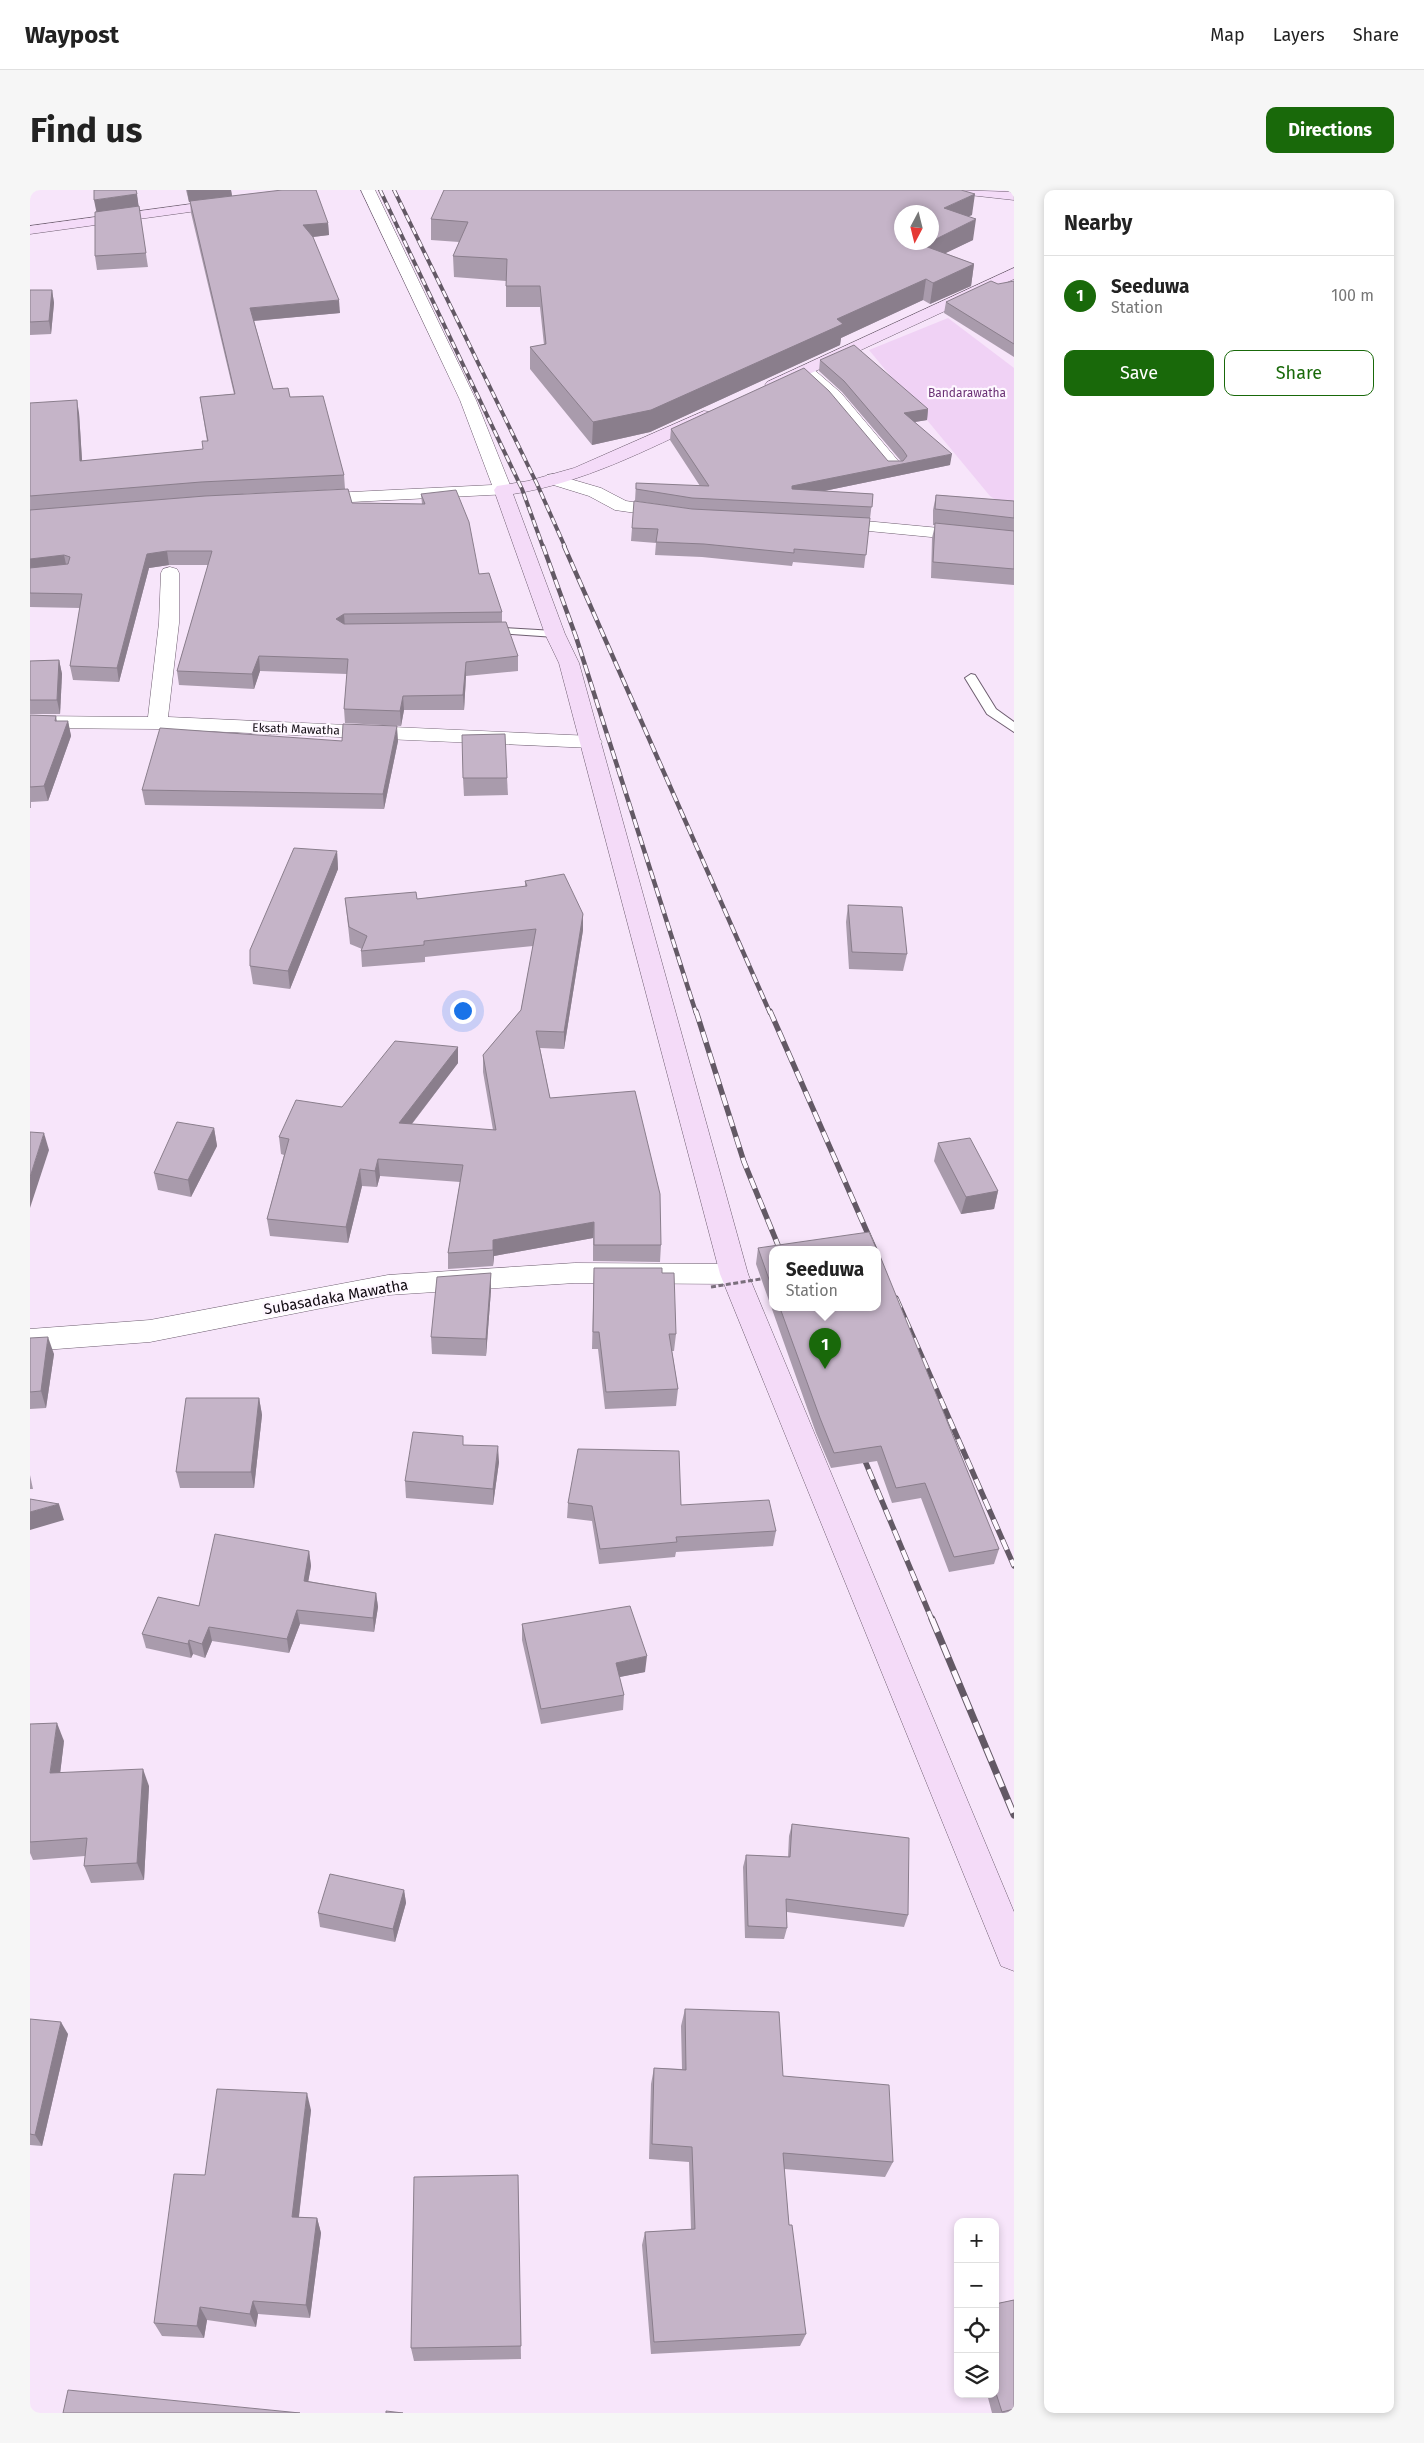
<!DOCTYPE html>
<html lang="en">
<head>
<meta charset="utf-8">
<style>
  body { margin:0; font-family:"Fira Sans",sans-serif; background:#f6f6f6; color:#222 }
  .controls { position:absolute; right:15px; bottom:15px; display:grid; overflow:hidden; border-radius:10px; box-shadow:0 2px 8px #0003 }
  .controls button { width:45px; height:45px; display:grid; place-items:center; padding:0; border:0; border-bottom:1px solid #e0e0e0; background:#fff; color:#222; font:25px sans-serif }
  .compass { position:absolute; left:864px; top:15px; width:45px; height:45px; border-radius:50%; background:#fff; box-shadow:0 2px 8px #0003; rotate:187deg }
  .you { position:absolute; left:432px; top:820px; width:18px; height:18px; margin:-12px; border:4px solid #fff; border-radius:50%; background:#1a73e8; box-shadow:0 0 0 8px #1a73e833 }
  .badge { display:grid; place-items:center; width:32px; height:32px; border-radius:50%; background:#19690a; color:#fff; font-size:16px; font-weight:700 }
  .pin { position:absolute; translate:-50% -41px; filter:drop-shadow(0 1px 2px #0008) }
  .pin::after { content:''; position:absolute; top:26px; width:18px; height:15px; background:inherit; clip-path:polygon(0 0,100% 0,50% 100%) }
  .popup { position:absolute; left:739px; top:1056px; width:112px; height:65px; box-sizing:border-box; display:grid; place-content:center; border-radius:10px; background:#fff; filter:drop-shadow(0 1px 4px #0005); font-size:16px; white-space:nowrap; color:#767676 }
  .popup b { font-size:19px; color:#222 }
  .popup::after { content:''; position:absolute; left:50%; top:100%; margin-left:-10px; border:10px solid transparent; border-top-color:#fff }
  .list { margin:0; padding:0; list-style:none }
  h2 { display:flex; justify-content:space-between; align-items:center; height:65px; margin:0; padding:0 20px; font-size:21px }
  h2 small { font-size:16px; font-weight:400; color:#767676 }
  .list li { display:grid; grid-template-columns:32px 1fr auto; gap:15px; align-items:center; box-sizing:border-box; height:80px; padding:0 20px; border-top:1px solid #e0e0e0 }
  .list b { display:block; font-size:19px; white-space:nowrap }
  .list p { margin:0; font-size:16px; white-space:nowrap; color:#767676 }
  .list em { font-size:16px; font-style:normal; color:#767676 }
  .actions { display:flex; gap:10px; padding:15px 20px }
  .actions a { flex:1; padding:11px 0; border:1px solid #19690a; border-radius:10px; text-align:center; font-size:18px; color:#19690a }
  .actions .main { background:#19690a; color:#fff }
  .icon { flex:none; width:28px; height:28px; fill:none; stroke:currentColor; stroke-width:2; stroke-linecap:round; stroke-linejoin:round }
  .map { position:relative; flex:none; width:984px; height:2223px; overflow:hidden; border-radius:10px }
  header { display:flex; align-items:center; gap:30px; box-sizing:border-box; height:70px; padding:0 25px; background:#fff; border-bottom:1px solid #e0e0e0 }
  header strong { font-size:24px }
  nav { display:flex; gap:28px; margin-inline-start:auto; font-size:18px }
  .intro { display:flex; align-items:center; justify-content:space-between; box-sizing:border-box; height:120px; padding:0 30px }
  h1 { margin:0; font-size:35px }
  .button { padding:12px 22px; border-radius:10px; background:#19690a; color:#fff; font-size:18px; font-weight:700 }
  main { display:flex; gap:30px; padding:0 30px }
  aside { flex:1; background:#fff; border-radius:10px; box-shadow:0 2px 8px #0003 }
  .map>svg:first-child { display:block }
</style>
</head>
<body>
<header>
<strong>Waypost</strong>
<nav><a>Map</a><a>Layers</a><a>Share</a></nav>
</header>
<div class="intro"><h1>Find us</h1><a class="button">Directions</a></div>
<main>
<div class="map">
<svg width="984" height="2223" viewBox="0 0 984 2223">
  <rect width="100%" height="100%" fill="#f7e5fa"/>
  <path fill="#f0d2f5" d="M918 128 984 178V322L960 306 839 160Z"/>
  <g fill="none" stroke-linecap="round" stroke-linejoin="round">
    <defs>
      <g id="lane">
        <path d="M457 437 525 441 531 444 525 447 453 442V438Z"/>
        <path d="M941 484 945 485 966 519 984 532V542L957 524 935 488Z"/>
      </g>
      <g id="street">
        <path d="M331 0H345L446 210 482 300 479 304 282 314 276 313 273 309 276 305 282 304 462 295 430 210Z"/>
        <path d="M775 175 781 177 811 203 870 273 873 277 870 281H858L799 211 769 183 767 180Z"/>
        <path d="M523 284 571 298 596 311 641 318 647 319 650 323 647 327 641 328 585 320 559 306 517 293 514 289 517 285Z"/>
        <path d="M803 328 984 345V355L797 337 794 333 797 329Z"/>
        <path d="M140 377 147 379 149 383V433L138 527 562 546 569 548 572 552 569 556 562 558 127 539 0 538V526L118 527 129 433 131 383 133 379Z"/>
        <path d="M545 1073 704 1074 714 1077 718 1084 714 1091 704 1094 545 1093 358 1105 120 1152 0 1161V1139L120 1130 358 1085Z"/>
      </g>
      <g id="secondary">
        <path d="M923 0 984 2V10L930 4Z"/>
        <path d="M198 9 205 13 203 16 0 44V36Z"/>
        <path d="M984 78V89L749 198H737L735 195 737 192Z"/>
        <path d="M674 221 680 222 682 226 680 230C617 260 553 293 483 304L535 444 549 473 718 1084 984 1722V1781L971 1776 690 1084 529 473 515 444 464 300 467 296 498 291 544 278Z"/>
      </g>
    </defs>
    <use href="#lane" stroke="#6e5e70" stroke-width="2"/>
    <use href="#street" stroke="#6e5e70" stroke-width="1"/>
    <use href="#secondary" stroke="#6e5e70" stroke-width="1"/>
    <use href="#lane" fill="#fff" fill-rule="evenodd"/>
    <use href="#street" fill="#fff" fill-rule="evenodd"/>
    <use href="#secondary" fill="#f4dbf8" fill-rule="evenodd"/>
    <defs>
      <g id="rail-far3">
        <path d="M350 0 492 299 513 357"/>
        <path d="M364 0 507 294 535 357"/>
      </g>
      <g id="rail-far2">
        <path d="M513 356 546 447 666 823"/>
        <path d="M534 356 740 823"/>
      </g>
      <g id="rail-far1">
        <path d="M666 821 714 972 750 1060"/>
        <path d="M740 821 845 1060"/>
        <path d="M866 1108 984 1376"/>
        <path d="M830 1259 902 1430"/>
      </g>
      <path id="rail" d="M902 1429 984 1625"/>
    </defs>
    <use href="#rail-far3" stroke="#635965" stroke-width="4"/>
    <use href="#rail-far2" stroke="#635965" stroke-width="4.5"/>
    <use href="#rail-far1" stroke="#635965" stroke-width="5.5"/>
    <use href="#rail" stroke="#635965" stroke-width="7"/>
    <use href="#rail-far3" stroke="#fef7ff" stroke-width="2.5" stroke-dasharray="7" stroke-linecap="butt"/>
    <use href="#rail-far2" stroke="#fef7ff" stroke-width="3" stroke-dasharray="9" stroke-linecap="butt"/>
    <use href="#rail-far1" stroke="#fef7ff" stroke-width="4" stroke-dasharray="11" stroke-linecap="butt"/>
    <use href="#rail" stroke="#fef7ff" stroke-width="5" stroke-dasharray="14" stroke-linecap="butt"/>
    <path stroke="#7a6f7c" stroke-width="3" stroke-dasharray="5 2.5" stroke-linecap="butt" d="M681 1097 731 1089"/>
  </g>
  <g fill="#a99bac">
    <path d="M106 0 118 77 67 80 65 66 66 22Z"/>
    <path d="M156 0H201L202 6 298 33 299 45 283 47 310 123 224 131 243 199 260 207 314 285 315 299 212 304 322 313 392 314 391 304 449 384 472 422V432L488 466V481L436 486 434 520H374L371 536 315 533 314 519 317 484 230 481 224 499 149 495 147 481 178 375H139L119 378 89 492 43 490 40 476 50 418 0 417V213L49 223 52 271 173 259 177 251 170 207 204 204 161 23 160 12H159Z"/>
    <path d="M942 25 938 26 943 50 915 63 944 74 941 96 900 114 893 110 811 148 810 155 620 242 562 255 500 179V157L514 155 510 117H476V91L424 87 423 66 429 52 401 50V29Z"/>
    <path d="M984 91V167L914 123 916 112Z"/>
    <path d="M0 100H22L24 113 21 144 0 145Z"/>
    <path d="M790 170 898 219 897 230 885 232 920 275 794 301 843 304 834 378 763 372 762 376 672 367 625 365 626 353 601 351 602 338 661 319 605 311 606 293 670 296 640 250 641 239 858 271H871L812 202 789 181Z"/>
    <path d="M906 305 984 311V395L901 388 902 348 905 335H903V320Z"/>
    <path d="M29 470 32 484 30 524H0V471Z"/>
    <path d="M0 525 26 526 27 531H38L41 546 18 611 1 612V618H0Z"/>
    <path d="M312 551H368L354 619 115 615 112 600Z"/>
    <path d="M433 588H477L478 605 434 606Z"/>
    <path d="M307 661 308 679 260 799 223 794 220 776Z"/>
    <path d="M495 691 553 724V740L534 859 510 858 520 908 631 1055 630 1072 563 1071V1048L464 1066 463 1076 418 1079V1063L430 992 350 986 347 997 332 996 318 1053 240 1046 237 1029 254 965 251 964 249 947 312 917 428 857V873L382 934 463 940 453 882V865L491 820 503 756 395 767V772L332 777 331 761 332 759 320 754 315 708 387 709 495 697Z"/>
    <path d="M818 715 877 764 873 781 819 779 816 732Z"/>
    <path d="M184 938 187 956 161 1007 128 1000 124 983Z"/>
    <path d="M908 953 968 1001 964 1019 931 1024 904 971Z"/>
    <path d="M728 1058 742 1060V1118H848L969 1359 964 1374 919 1382 891 1308 862 1313 847 1271 801 1278 786 1243 726 1074Z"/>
    <path d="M564 1078 632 1083 646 1144 644 1161H642L648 1199 646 1216 575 1219 568 1159H562Z"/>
    <path d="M461 1083V1100L456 1166 402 1164 401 1147Z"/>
    <path d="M0 1148 24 1164 16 1218 0 1219Z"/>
    <path d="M229 1208 232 1225 224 1298H150L146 1282Z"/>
    <path d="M433 1255 469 1272 463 1315 376 1308 375 1291Z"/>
    <path d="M0 1285 3 1299H0Z"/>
    <path d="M538 1313 651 1315 746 1341 743 1356 646 1362 645 1367 569 1374 562 1331 537 1328Z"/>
    <path d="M279 1361 281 1376 278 1391 346 1403 348 1417 344 1442 270 1434 259 1463 182 1451 175 1468 163 1464 161 1468 116 1458 112 1444Z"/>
    <path d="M492 1434 615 1482 589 1487 594 1505 593 1520 511 1534 492 1450Z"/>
    <path d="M34 1551 30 1583 119 1596 114 1690 61 1693 54 1676 55 1666 3 1670 0 1663V1652Z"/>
    <path d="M762 1634 878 1725 874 1737 757 1722V1738L754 1749 715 1748 713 1677 716 1665 758 1667 759 1646Z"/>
    <path d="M374 1700 376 1713 365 1752 290 1737 288 1723Z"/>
    <path d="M655 1819 753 1886 863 1972 855 1987 754 1979 759 2035 776 2144 770 2156 621 2164 612 2055 615 2042 661 2039 659 1972 619 1969 621 1894 624 1878 652 1879 651 1836Z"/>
    <path d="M0 1829 38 1844 12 1956 0 1955Z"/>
    <path d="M281 1920 269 2027 287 2028 291 2043 280 2128 228 2124 226 2137 177 2130 174 2148 132 2146 124 2133 175 1985Z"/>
    <path d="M488 1985 491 2169 384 2171 381 2158Z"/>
    <path d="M984 2110V2223H962L957 2204H965V2114Z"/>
  </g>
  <g fill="#8a7e8c">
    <path d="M157 0H201L202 6 159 12Z"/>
    <path d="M107 4 109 19 67 25 64 10Z"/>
    <path d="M945 4 942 25 910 39 914 18Z"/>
    <path d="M946 29 943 50 889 76 892 55 897 52H902V51Z"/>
    <path d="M298 33 299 45 274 48 273 35Z"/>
    <path d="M944 74 941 96 900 114 903 93Z"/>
    <path d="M896 89 893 110 811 148 810 155 620 242 562 255 563 232 807 129Z"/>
    <path d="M22 100 24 113 21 144 19 131Z"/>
    <path d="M309 110 310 123 222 131 220 118Z"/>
    <path d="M47 210 49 223 53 285 50 271Z"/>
    <path d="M898 219 897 230 872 234 874 223Z"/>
    <path d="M922 264 920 275 760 308 762 296Z"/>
    <path d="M137 361 139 375 119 378 89 492 87 478 117 364Z"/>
    <path d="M34 365 37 379 0 383V369Z"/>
    <path d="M314 424 315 438 306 429Z"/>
    <path d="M229 466 230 481 224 499 222 484Z"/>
    <path d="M29 470 32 484 30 524 27 510Z"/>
    <path d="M436 472V486L434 520 433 505Z"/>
    <path d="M373 506 374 520 371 536 370 521Z"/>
    <path d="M38 531 41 546 18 611 14 596Z"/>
    <path d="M367 536 368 551 354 619 353 604Z"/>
    <path d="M307 661 308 679 260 799 258 781Z"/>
    <path d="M553 724V740L534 859V842Z"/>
    <path d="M428 857V873L370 949 369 933Z"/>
    <path d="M184 938 187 956 161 1007 158 990Z"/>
    <path d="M14 943 19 960 0 1018V987Z"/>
    <path d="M348 969 350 986 347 997 345 981Z"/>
    <path d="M330 979 332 996 318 1053 316 1037Z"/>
    <path d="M968 1001 964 1019 931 1024 936 1007Z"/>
    <path d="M564 1032 563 1048 464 1066 463 1076V1050Z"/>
    <path d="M461 1083V1100L456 1166V1149Z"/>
    <path d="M18 1147 24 1164 16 1218 11 1201Z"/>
    <path d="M229 1208 232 1225 224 1298 221 1282Z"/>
    <path d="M468 1256 469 1272 463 1315V1299Z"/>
    <path d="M29 1314 34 1330 0 1340V1322Z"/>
    <path d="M279 1361 281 1376 276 1405 274 1391Z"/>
    <path d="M346 1403 348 1417 344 1442 343 1428Z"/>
    <path d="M267 1420 270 1434 259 1463 257 1449Z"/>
    <path d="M179 1437 182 1451 175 1468 172 1454Z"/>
    <path d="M159 1450 163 1464 161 1468 158 1454Z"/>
    <path d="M617 1466 615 1482 585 1488 586 1473Z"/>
    <path d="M27 1533 34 1551 28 1601 20 1583Z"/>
    <path d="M113 1579 119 1596 114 1690 107 1673Z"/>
    <path d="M374 1700 376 1713 365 1752 363 1739Z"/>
    <path d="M31 1832 38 1844 12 1956 5 1945Z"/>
    <path d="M277 1903 281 1920 267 2042 262 2027Z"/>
    <path d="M287 2028 291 2043 280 2128 276 2115Z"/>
    <path d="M223 2111 228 2124 226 2137 220 2124Z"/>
    <path d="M170 2117 177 2130 174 2148 167 2136Z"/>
  </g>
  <g fill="#c5b4c8" stroke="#8a7e8c">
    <path d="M64 0H106L107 4 64 10Z"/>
    <path d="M252 0H286L298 33 273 35 283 47 309 110 220 118 243 199 258 198 260 207 293 206 314 285 171 292 0 306V213L47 210 50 271 173 259 172 251H178L170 207 205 204 160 11Z"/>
    <path d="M414 0H931L945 4 914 18 946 29 902 51V22H872V52H897L892 55 944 74 903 93 896 89 807 129 813 134 621 220 563 232 500 157 516 154 510 96H476L477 69 423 66 438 32 401 29Z"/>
    <path d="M109 16 116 63 65 66V22Z"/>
    <path d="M961 91 968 94 984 91V154L916 112Z"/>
    <path d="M0 100H22L19 131 0 132Z"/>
    <path d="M824 155 898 219 874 223 922 264 762 296V299L843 304 842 317 662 308 606 299V293L679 296 641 239 774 178 799 201 858 271H873L877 266 873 260 814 191 790 170Z"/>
    <path d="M318 299 322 313 395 314 391 304 426 300 439 332 449 384 459 383 472 422 314 424 306 429 314 434 476 432 488 466 436 472 433 505 373 506 370 521 314 519 318 469 229 466 222 484 147 481 182 361H137L117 364 87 478 40 476 52 404 0 403V378L38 374 40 367 34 365 0 369V320L175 306Z"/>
    <path d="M906 305 984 311V328L905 319Z"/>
    <path d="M604 311 662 319 840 328 836 365 764 359V363L674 354 626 352 628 339 602 338Z"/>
    <path d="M905 333 984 341V379L903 372Z"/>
    <path d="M29 470 27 510H0V471Z"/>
    <path d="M0 525 26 526 25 531H38L14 596 0 597Z"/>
    <path d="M313 534 367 536 353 604 112 600 130 538 312 551Z"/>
    <path d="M475 544 477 588H433L432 545Z"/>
    <path d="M264 658 307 661 258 781 220 776V760Z"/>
    <path d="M534 684 553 724 534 842 506 841 520 908 605 901 630 1004 631 1055H564V1032L463 1050V1060L418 1063 433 975 348 969 345 981 330 979 316 1037 237 1029 259 949 249 947 266 910 312 917 365 851 428 857 369 933 466 940 453 865 491 820 506 739 394 751V755L331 761 337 746 319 737 315 708 386 702 387 709 497 696 495 691Z"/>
    <path d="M818 715 872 717 877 764 822 762Z"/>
    <path d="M147 932 184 938 158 990 124 983Z"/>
    <path d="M0 942 14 943 0 987Z"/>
    <path d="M940 948 968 1001 936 1007 908 953Z"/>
    <path d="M839 1042 847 1060H742V1098L728 1058Z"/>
    <path d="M848 1061 969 1359 924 1367 895 1293 866 1298 851 1256 804 1263 790 1228 750 1118H848Z"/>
    <path d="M564 1078H632V1083H644L646 1144H639L648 1199 576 1202 569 1142H563Z"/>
    <path d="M461 1083 456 1149 401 1147 407 1087Z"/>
    <path d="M18 1147 11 1201 0 1202V1148Z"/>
    <path d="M156 1208H229L221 1282H146Z"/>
    <path d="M383 1242 433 1246V1255L468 1256 463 1299 375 1291Z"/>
    <path d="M548 1259 649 1261 651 1315 739 1310 746 1341 646 1347 647 1352 570 1359 562 1316 538 1313Z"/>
    <path d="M0 1309 29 1314 0 1322Z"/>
    <path d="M185 1344 279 1361 274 1391 346 1403 343 1428 267 1420 257 1449 179 1437 172 1454 159 1450 158 1454 112 1444 128 1407 169 1416Z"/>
    <path d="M600 1416 617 1466 586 1473 594 1505 511 1519 492 1434Z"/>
    <path d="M27 1533 20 1583 113 1579 107 1673 54 1676 57 1648 0 1652V1534Z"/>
    <path d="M762 1634 879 1648 878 1725 756 1709 757 1738 718 1736 716 1665 760 1667Z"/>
    <path d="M300 1684 374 1700 363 1739 288 1723Z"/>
    <path d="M655 1819 749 1822 753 1886 859 1895 863 1972 753 1963 759 2035H762L776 2144 624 2152 615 2042 665 2039 662 1957 622 1954 624 1878 656 1880Z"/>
    <path d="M0 1829 31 1832 5 1945 0 1944Z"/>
    <path d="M187 1899 277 1903 262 2027 287 2028 276 2115 223 2111 220 2124 170 2117 167 2136 124 2133 144 1984 175 1985Z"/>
    <path d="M488 1985 491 2156 381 2158 384 1987Z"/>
    <path d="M984 2110V2219L972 2222 965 2200V2114Z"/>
    <path d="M38 2200 270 2223H33Z"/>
    <path d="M356 2221 373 2223H356Z"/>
  </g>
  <g text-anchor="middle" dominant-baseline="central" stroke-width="4.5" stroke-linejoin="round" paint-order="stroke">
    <g font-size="12" fill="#6a3175" stroke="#fef7ff">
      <text x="937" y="203">Bandarawatha</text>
    </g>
    <g font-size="12" fill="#100a11" stroke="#fef7ff">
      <text transform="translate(266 539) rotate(2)">Eksath Mawatha</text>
    </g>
    <g font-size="15" fill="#100a11" stroke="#fef7ff">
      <text transform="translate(306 1107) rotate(-10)">Subasadaka Mawatha</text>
    </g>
  </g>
</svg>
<div class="controls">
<button>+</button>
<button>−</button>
<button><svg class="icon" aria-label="locate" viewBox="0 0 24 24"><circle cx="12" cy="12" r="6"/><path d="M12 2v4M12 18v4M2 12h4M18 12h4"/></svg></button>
<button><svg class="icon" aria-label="layers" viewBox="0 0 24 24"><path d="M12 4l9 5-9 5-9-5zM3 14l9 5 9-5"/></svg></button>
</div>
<svg class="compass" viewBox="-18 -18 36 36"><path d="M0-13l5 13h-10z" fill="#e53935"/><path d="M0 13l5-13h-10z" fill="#767676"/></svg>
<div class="you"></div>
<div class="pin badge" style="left:795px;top:1179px">1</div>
<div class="popup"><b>Seeduwa</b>Station</div>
</div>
<aside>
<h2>Nearby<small></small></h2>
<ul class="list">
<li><span class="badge">1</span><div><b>Seeduwa</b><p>Station</p></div><em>100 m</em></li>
</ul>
<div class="actions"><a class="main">Save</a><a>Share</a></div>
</aside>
</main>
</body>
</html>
